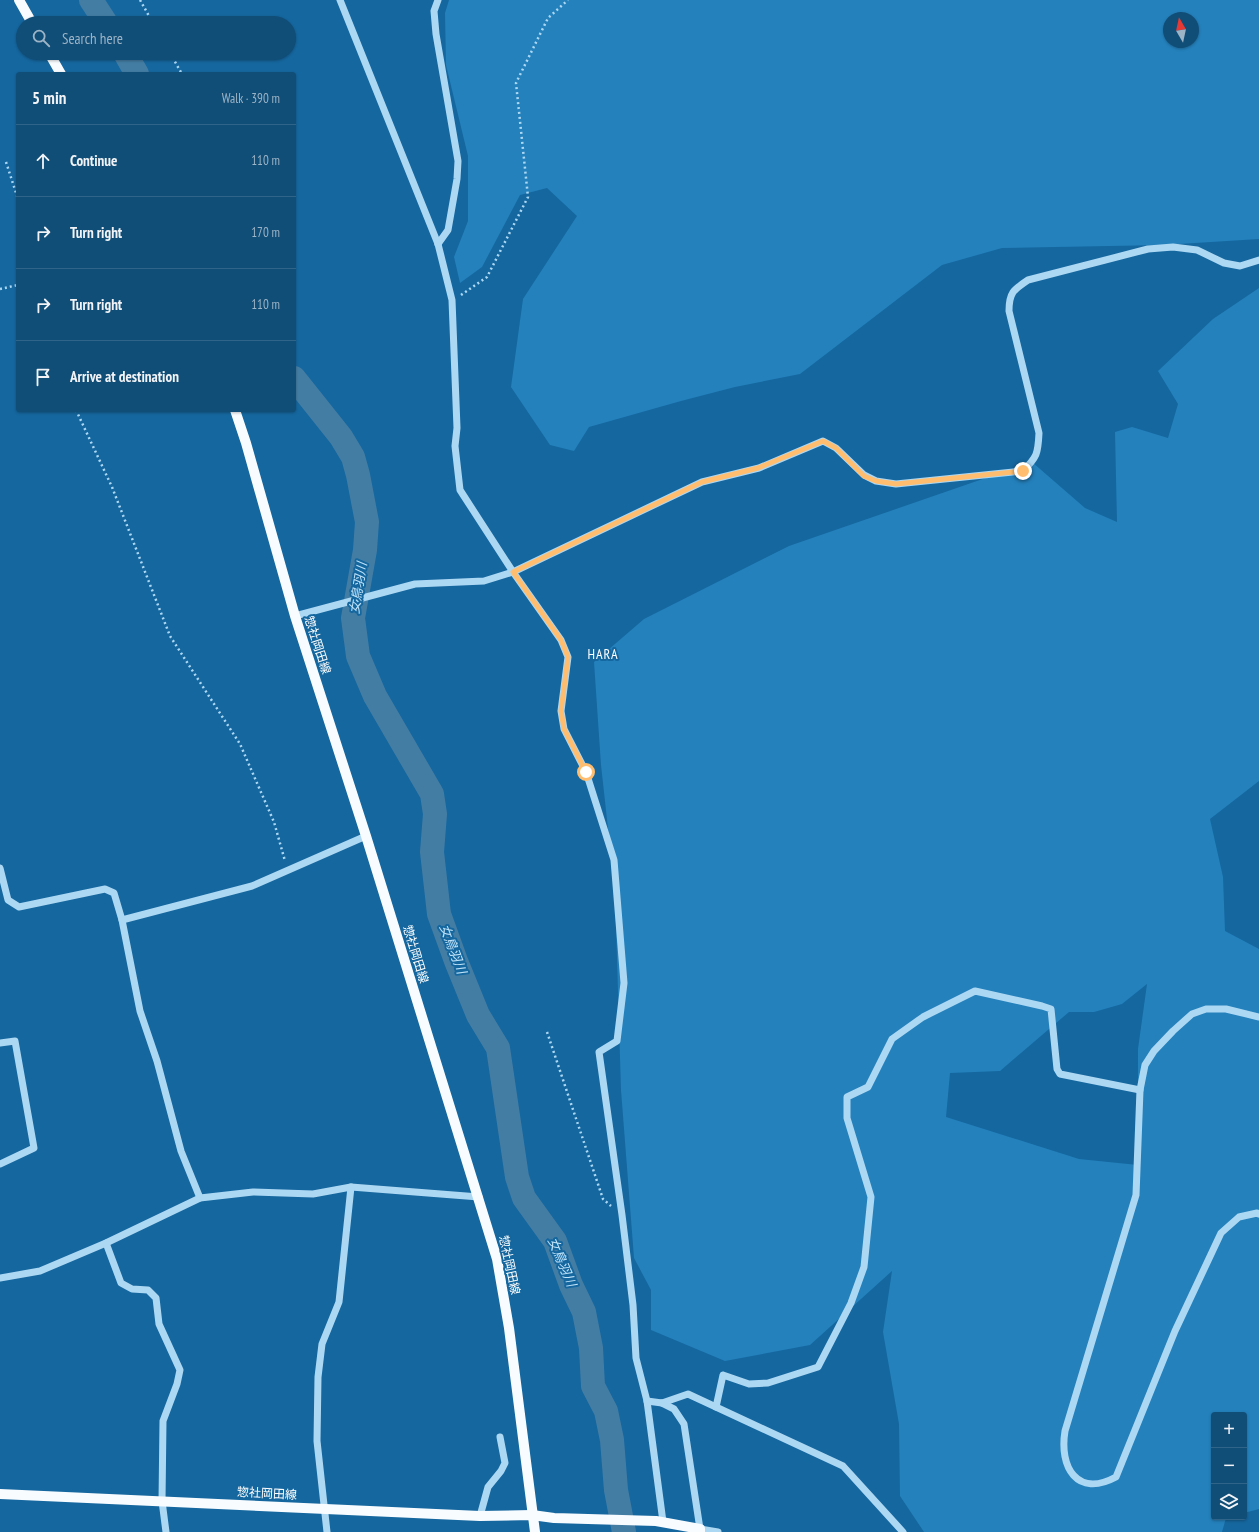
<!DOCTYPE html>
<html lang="en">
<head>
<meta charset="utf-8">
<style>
  body { margin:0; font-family:"PT Sans Narrow","Noto Sans JP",sans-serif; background:#1e577f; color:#f1f3f6 }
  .controls { position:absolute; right:12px; bottom:12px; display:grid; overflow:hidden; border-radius:4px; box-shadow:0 1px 3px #0004 }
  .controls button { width:36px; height:36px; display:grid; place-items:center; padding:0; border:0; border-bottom:1px solid #306489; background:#104d77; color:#f1f3f6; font:20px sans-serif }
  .compass { position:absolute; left:1163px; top:12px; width:36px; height:36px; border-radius:50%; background:#104d77; box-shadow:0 1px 3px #0004; rotate:351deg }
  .stop { position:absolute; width:12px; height:12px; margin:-9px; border:3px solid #ffbe6f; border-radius:50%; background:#fff }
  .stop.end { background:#ffbe6f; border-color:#fff; box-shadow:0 1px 4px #0008 }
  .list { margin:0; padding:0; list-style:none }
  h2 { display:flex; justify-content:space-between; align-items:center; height:52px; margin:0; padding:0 16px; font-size:17px }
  h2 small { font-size:13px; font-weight:400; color:#9cb4c6 }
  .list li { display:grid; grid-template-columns:26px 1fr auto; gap:12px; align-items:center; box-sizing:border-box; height:72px; padding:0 16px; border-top:1px solid #306489 }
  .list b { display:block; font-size:15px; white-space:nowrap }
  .list em { font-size:13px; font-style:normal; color:#9cb4c6 }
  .icon { flex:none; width:22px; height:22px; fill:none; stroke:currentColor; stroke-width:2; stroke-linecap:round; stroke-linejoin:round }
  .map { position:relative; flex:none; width:1259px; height:1532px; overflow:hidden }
  .search { position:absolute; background:#104d77; box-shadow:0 1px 3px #0004; left:16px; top:16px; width:280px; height:44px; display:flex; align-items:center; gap:10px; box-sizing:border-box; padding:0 14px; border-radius:22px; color:#9cb4c6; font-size:15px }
  .panel { position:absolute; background:#104d77; box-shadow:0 1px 3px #0004; left:16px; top:72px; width:280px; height:340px; border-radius:4px }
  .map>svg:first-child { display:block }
</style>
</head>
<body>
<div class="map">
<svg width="1259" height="1532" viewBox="0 0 1259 1532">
  <rect width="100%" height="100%" fill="#15679f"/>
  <g fill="#2481bc" fill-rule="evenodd">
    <path d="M449 0H1259V239L1163 245 1002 248 942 265 800 374 735 387 681 401 589 427 574 451 550 445 511 387 523 299 577 216 547 188 520 195 482 267 460 283 454 257 468 221V156L446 65 445 13ZM1169 18H1193V42H1169Z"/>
    <path d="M1259 288V781L1210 819 1223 877 1225 931 1259 949V1509L1244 1513V1415H1214V1517H1229L1226 1518 1222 1532H924L900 1496 899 1424 883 1332 892 1271 810 1345 725 1361 651 1330V1290L634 1258 621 1090 615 892 601 765 594 662 644 619 789 546 1032 462 1085 508 1117 522 1115 432 1132 427 1168 438 1178 404 1158 371 1213 319ZM1147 984 1138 1049V1165L1079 1159 946 1117 950 1073 1000 1071 1069 1012H1094L1122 1004Z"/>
  </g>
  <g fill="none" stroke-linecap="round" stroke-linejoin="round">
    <g stroke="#447da4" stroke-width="24">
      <path d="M91 0 106 23"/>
      <path d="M125 53 137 74"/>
      <path d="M294 378 341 437 353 457 358 475 367 522 365 550 353 618 358 656 375 696 432 794 435 814 432 852 439 914 456 961 478 1015 498 1048 517 1177 524 1198 555 1241 571 1285 584 1312 591 1348 593 1386 606 1411 612 1440 616 1490 624 1532"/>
    </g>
    <g stroke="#add8f4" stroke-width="2.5" stroke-dasharray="2 3" stroke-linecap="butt">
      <path d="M140 0 153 23"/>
      <path d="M170 53 182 74"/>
      <path d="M6 162 18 199"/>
      <path d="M0 289 18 285"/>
      <path d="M461 295 487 277 528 197 516 83 548 18 568 0"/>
      <path d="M76 410 112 487 170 636 240 744 274 822 285 861"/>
      <path d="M547 1032 603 1199 611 1206"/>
    </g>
    <g stroke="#add8f4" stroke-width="7">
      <path d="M340 0 438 244 452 300 457 428 455 446 460 490 513 572 561 640 568 657 561 711 564 729 586 772 614 860 624 983 617 1041 599 1052 622 1215 633 1305 636 1358 647 1401 663 1522"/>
      <path d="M438 0 434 11 436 34 458 161 457 179 448 230 438 244"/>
      <path d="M295 616 415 584 484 581 513 572 702 482 759 468 823 441 836 448 864 475 876 481 896 484 1023 471C1037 457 1038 454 1039 433L1009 311C1009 293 1013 290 1028 280L1148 249 1173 247 1197 250 1224 263 1240 266 1259 260"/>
      <path d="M0 868 8 900 19 907 105 889 114 893 122 920 140 1011 157 1061 181 1151 200 1198"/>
      <path d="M122 920 252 886 366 836"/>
      <path d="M1259 1017 1226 1009H1206L1192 1014 1173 1031 1154 1051 1145 1065 1140 1090 1136 1195 1065 1431C1059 1467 1077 1498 1116 1477L1175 1331 1221 1233 1239 1217 1257 1213 1259 1214"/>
      <path d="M0 1043 15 1041 34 1148 0 1164"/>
      <path d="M106 1243 121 1283 132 1289 148 1290 156 1298 159 1324 180 1370 177 1384 163 1421 162 1501 166 1532"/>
      <path d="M0 1278 40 1271 106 1243 200 1198 253 1192 313 1194 351 1187 479 1197"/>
      <path d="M647 1401 662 1403 688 1394 843 1466 903 1532"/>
      <path d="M662 1403 674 1409 684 1424 700 1529 718 1532"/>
      <path d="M716 1407 723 1375 749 1384 768 1383 818 1367 851 1303 864 1267 871 1197 847 1118V1097L868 1087 892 1039 923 1017 975 991 1042 1006 1051 1009 1057 1069 1060 1074 1140 1090"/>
      <path d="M480 1516 488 1487 501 1471 505 1463 500 1437"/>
      <path d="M327 1532 317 1441 318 1377 322 1344 339 1302 351 1187"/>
    </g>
    <g stroke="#f9fcff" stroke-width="10">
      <path d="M19 0 32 23"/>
      <path d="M49 53 61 74"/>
      <path d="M235 410 246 443 295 616 366 836 497 1259 509 1328 535 1532"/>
      <path d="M0 1494 480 1516 532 1515 554 1518 656 1521 700 1529V1532"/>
    </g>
  </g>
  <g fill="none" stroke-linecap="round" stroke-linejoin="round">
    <path stroke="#ffbe6f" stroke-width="5" d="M586 772 564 729 561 711 568 657 561 640 513 572 702 482 758 468 823 441 836 448 864 476 876 481 896 484 1023 471"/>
  </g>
  <g text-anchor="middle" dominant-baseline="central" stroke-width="4" stroke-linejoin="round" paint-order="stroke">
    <g font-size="12" fill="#fff" stroke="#15679f">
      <text transform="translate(318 645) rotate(72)">惣社岡田線</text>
      <text transform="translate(416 954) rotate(73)">惣社岡田線</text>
      <text transform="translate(510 1265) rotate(78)">惣社岡田線</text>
      <text transform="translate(267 1493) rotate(3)">惣社岡田線</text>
    </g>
    <g font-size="13" font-style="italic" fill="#c1e4fa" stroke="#15679f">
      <text transform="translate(358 588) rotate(-81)">女鳥羽川</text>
      <text transform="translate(453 949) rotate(69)">女鳥羽川</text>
      <text transform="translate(562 1262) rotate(67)">女鳥羽川</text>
    </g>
    <g font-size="14" letter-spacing="1" fill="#fff" stroke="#15679f">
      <text x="603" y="654">HARA</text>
    </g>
  </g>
</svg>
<div class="controls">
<button>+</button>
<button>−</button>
<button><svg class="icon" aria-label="layers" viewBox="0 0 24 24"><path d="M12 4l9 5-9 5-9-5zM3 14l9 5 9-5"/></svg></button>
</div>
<svg class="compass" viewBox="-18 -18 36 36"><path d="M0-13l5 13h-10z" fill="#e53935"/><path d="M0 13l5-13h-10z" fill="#9cb4c6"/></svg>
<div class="stop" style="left:586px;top:772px"></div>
<div class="stop end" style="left:1023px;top:471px"></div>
<div class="search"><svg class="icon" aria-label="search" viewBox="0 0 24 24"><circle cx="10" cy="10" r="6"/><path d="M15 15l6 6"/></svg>Search here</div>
<section class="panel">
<h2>5 min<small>Walk · 390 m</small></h2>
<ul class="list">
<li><svg class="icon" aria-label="ahead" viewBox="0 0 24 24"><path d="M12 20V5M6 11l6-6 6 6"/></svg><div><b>Continue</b></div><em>110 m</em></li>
<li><svg class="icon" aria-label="right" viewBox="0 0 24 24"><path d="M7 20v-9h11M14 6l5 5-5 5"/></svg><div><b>Turn right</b></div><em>170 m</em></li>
<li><svg class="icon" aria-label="right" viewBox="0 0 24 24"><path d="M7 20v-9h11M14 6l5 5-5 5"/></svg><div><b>Turn right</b></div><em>110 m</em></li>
<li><svg class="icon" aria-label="arrive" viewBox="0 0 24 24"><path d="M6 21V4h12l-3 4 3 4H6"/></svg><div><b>Arrive at destination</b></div></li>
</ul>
</section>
</div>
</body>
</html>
